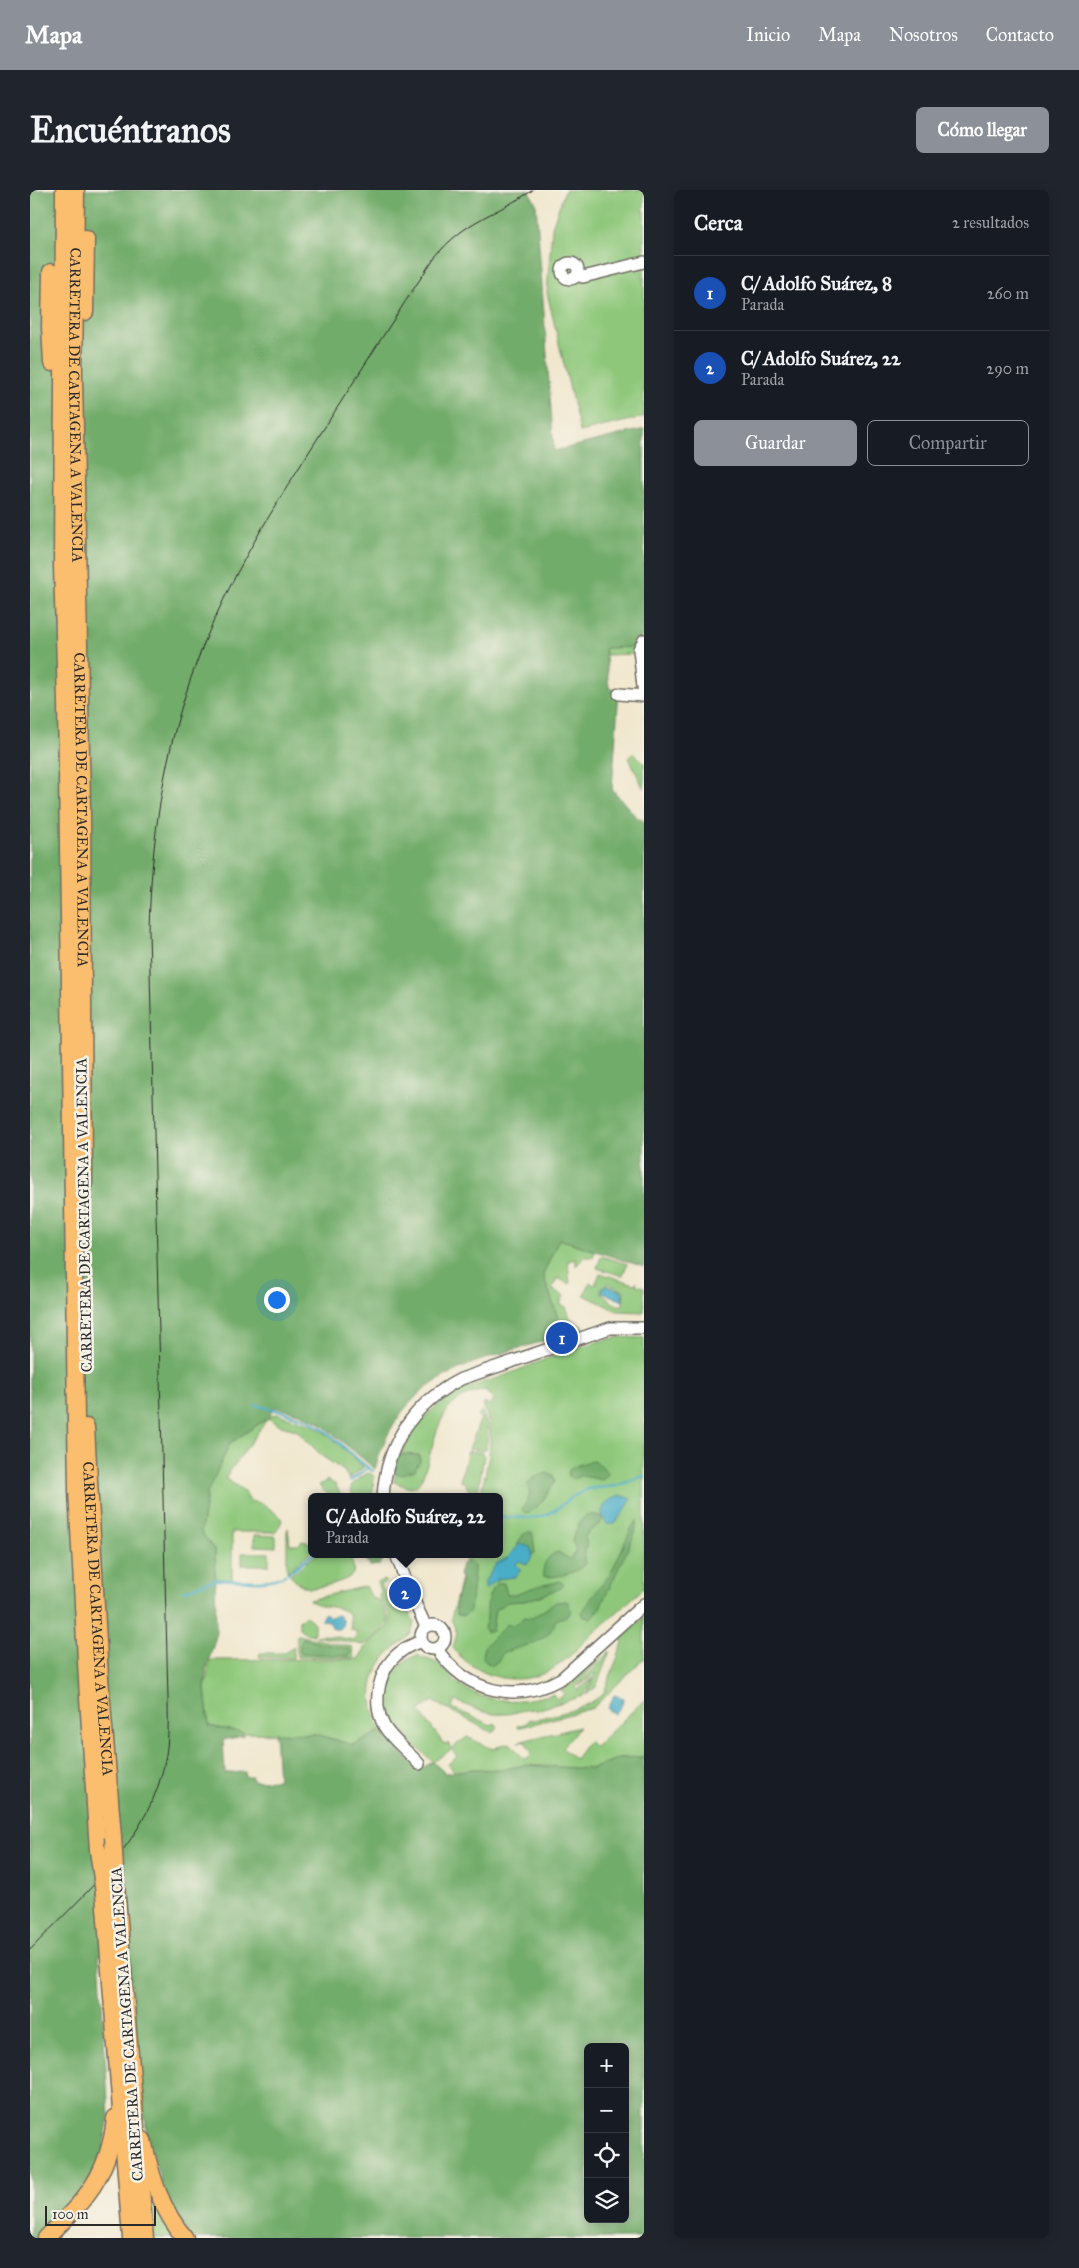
<!DOCTYPE html>
<html lang="es">
<head>
<meta charset="utf-8">
<style>
  body { margin:0; font-family:"IM FELL Great Primer",serif; background:#20242c; color:#f1f3f6 }
  .controls { position:absolute; right:15px; bottom:15px; display:grid; overflow:hidden; border-radius:8px; box-shadow:0 2px 12px #0003 }
  .controls button { width:45px; height:45px; display:grid; place-items:center; padding:0; border:0; border-bottom:1px solid #363941; background:#171b24; color:#f1f3f6; font:25px sans-serif }
  .scale { position:absolute; left:15px; bottom:12px; width:111px; box-sizing:border-box; padding-left:5px; border:2px solid #2b2b2b; border-top:0; font-size:14px; line-height:18px; white-space:nowrap; color:#2b2b2b; -webkit-text-stroke:4px #f7f3e8; paint-order:stroke }
  .you { position:absolute; left:246px; top:1109px; width:18px; height:18px; margin:-12px; border:4px solid #fff; border-radius:50%; background:#1a73e8; box-shadow:0 0 0 8px #1a73e833 }
  .badge { display:grid; place-items:center; width:32px; height:32px; border-radius:50%; background:#8c9099; color:#fff; font-size:16px; font-weight:700 }
  .pin { position:absolute; translate:-50% -50%; border:2px solid #fff; box-shadow:0 1px 5px #0006 }
  .popup { position:absolute; left:278px; top:1303px; width:195px; height:65px; box-sizing:border-box; display:grid; place-content:center; border-radius:8px; background:#171b24; filter:drop-shadow(0 1px 4px #0005); font-size:16px; white-space:nowrap; color:#9ea1a6 }
  .popup b { font-size:19px; color:#f1f3f6 }
  .popup::after { content:''; position:absolute; left:50%; top:100%; margin-left:-10px; border:10px solid transparent; border-top-color:#171b24 }
  .list { margin:0; padding:0; list-style:none }
  h2 { display:flex; justify-content:space-between; align-items:center; height:65px; margin:0; padding:0 20px; font-size:21px }
  h2 small { font-size:16px; font-weight:400; color:#9ea1a6 }
  .list li { display:grid; grid-template-columns:32px 1fr auto; gap:15px; align-items:center; box-sizing:border-box; height:75px; padding:0 20px; border-top:1px solid #363941 }
  .list b { display:block; font-size:19px; white-space:nowrap }
  .list p { margin:0; font-size:16px; white-space:nowrap; color:#9ea1a6 }
  .list em { font-size:16px; font-style:normal; color:#9ea1a6 }
  .actions { display:flex; gap:10px; padding:15px 20px }
  .actions a { flex:1; padding:11px 0; border:1px solid #8c9099; border-radius:8px; text-align:center; font-size:18px; color:#8c9099 }
  .actions .main { background:#8c9099; color:#fff }
  .icon { flex:none; width:28px; height:28px; fill:none; stroke:currentColor; stroke-width:2; stroke-linecap:round; stroke-linejoin:round }
  .map { position:relative; flex:none; width:614px; height:2048px; overflow:hidden; border-radius:8px }
  header { display:flex; align-items:center; gap:30px; box-sizing:border-box; height:70px; padding:0 25px; background:#8c9099; color:#fff }
  header strong { font-size:24px }
  nav { display:flex; gap:28px; margin-inline-start:auto; font-size:18px }
  .intro { display:flex; align-items:center; justify-content:space-between; box-sizing:border-box; height:120px; padding:0 30px }
  h1 { margin:0; font-size:35px }
  .button { padding:12px 22px; border-radius:8px; background:#8c9099; color:#fff; font-size:18px; font-weight:700 }
  main { display:flex; gap:30px; padding:0 30px }
  aside { flex:1; background:#171b24; border-radius:8px; box-shadow:0 2px 12px #0003 }
  .map>svg:first-child { display:block }
</style>
</head>
<body>
<header>
<strong>Mapa</strong>
<nav><a>Inicio</a><a>Mapa</a><a>Nosotros</a><a>Contacto</a></nav>
</header>
<div class="intro"><h1>Encuéntranos</h1><a class="button">Cómo llegar</a></div>
<main>
<div class="map">
<svg width="614" height="2048" viewBox="0 0 614 2048">
  <rect width="100%" height="100%" fill="#f7f3e8"/>
  <filter id="ink" filterUnits="userSpaceOnUse"><feTurbulence type="fractalNoise" baseFrequency=".02" numOctaves="2"/><feDisplacementMap in="SourceGraphic" scale="10" xChannelSelector="R" yChannelSelector="G"/><feConvolveMatrix kernelMatrix="1 2 1 2 8 2 1 2 1" color-interpolation-filters="sRGB"/></filter>
  <filter id="wash" filterUnits="userSpaceOnUse"><feTurbulence type="fractalNoise" baseFrequency=".0096" numOctaves="4" result="noise"/><feDisplacementMap in="SourceGraphic" scale="20" xChannelSelector="R" yChannelSelector="G"/><feGaussianBlur stdDeviation="1.12" result="paint"/><feColorMatrix in="noise" values="0 0 0 0 0 0 0 0 0 0 0 0 0 0 0 0 0 1.4 0 .05"/><feComposite in="paint" operator="in"/></filter>
  <g filter="url(#wash)">
    <rect width="100%" height="100%" fill="#f0e7ce"/>
    <g fill="#8ec77a" stroke="#5c7952" fill-rule="evenodd">
      <path d="M535 0H614V227L550 242 517 103 522 37Z"/>
      <path d="M606 457 605 464 575 465 574 458Z"/>
      <path d="M604 563 614 573V599L599 568Z"/>
      <path d="M529 1049 565 1061 563 1067H554L546 1076V1069L538 1071 540 1094 527 1088 522 1099 534 1106 530 1114 536 1117 540 1128 554 1138 547 1141 545 1137 533 1143 513 1084Z"/>
      <path d="M571 1066 597 1074 593 1086 567 1078Z"/>
      <path d="M570 1083 604 1094 607 1091 606 1096 607 1095 614 1097V1122L587 1121 554 1105 560 1093 565 1095ZM578 1094 594 1101 593 1115C584 1117 579 1108 572 1104L571 1098Z"/>
      <path d="M589 1147 614 1148V1398C595 1415 576 1432 557 1449 545 1461 534 1473 519 1481 485 1498 446 1487 423 1458L427 1443 421 1429 437 1364H469V1307H450C457 1274 467 1247 453 1215L455 1213 461 1215 464 1209 457 1203V1200C411 1207 409 1235 397 1274 394 1282 392 1292 385 1297L380 1298 364 1292C370 1252 393 1219 431 1201 447 1193 464 1190 481 1183 516 1169 551 1154 589 1147Z"/>
      <path d="M451 1221C459 1232 458 1247 456 1259L454 1261 439 1259 451 1228 448 1227Z"/>
      <path d="M248 1224 282 1235 297 1244 334 1277 319 1289 314 1281 292 1266 266 1240 251 1236 238 1228 195 1288 214 1301 220 1311 232 1313 253 1329 246 1342H202V1389H185V1361L171 1342 177 1303 200 1253 242 1225Z"/>
      <path d="M438 1261 452 1263 454 1266 447 1307H442L435 1292 430 1291Z"/>
      <path d="M339 1283 344 1286 342 1307H322L321 1296 331 1287Z"/>
      <path d="M298 1290 306 1295 311 1306C301 1307 294 1303 289 1295Z"/>
      <path d="M258 1338 260 1355H268L272 1351 281 1353V1362L257 1382V1341Z"/>
      <path d="M224 1345 246 1346V1357L224 1356Z"/>
      <rect x="212" y="1363" width="27" height="12"/>
      <path d="M287 1364H319C321 1370 325 1378 323 1383 321 1391 286 1399 279 1398 272 1396 264 1391 260 1385Z"/>
      <path d="M354 1390 356 1392 351 1395 358 1411 372 1404 384 1432C381 1451 373 1449 361 1461 336 1485 338 1512 351 1541L323 1555 285 1544 214 1543 179 1536 175 1499 180 1470 328 1469 338 1454 358 1437 360 1432 361 1427 348 1405 351 1403 347 1393Z"/>
      <path d="M336 1396 342 1408 349 1410 359 1428C358 1439 343 1448 334 1455L286 1446C294 1443 315 1449 325 1450L327 1442 321 1440 319 1424C308 1414 291 1419 279 1410Z"/>
      <path d="M276 1425 284 1433V1445L275 1443 269 1438V1430Z"/>
      <path d="M614 1427V1468L563 1518 488 1538 487 1536 497 1533 499 1529 504 1530C526 1523 559 1520 574 1502L592 1456 593 1451 590 1449Z"/>
      <path d="M267 1445 322 1457 324 1468 267 1467Z"/>
      <path d="M264 1456 263 1468 229 1467 230 1463H255Z"/>
      <path d="M580 1461 566 1497 556 1505 567 1483 549 1496Z"/>
      <path d="M387 1465C393 1469 399 1469 405 1472 413 1476 420 1487 427 1493 456 1515 491 1513 523 1504L527 1510 534 1505 531 1499 544 1492 572 1466 547 1496 546 1499 548 1500 564 1488 553 1506 506 1520C495 1517 486 1524 475 1524 456 1526 443 1517 425 1511L422 1518 461 1535 465 1533 468 1537 463 1543 402 1511 389 1521 414 1554 418 1553 421 1559 437 1547 463 1559 469 1557 467 1556 480 1553 495 1570 502 1563 495 1552H488L549 1537 532 1558 545 1569 558 1551 565 1557 614 1510V1567L589 1568 562 1579 494 1575 471 1580 443 1579 425 1582 418 1574 427 1567 422 1559 403 1572C380 1550 341 1520 364 1484 370 1475 377 1469 387 1465Z"/>
      <path d="M116 1994 150 2048H120Z"/>
    </g>
    <g fill="#72ac6a" stroke="#4e6c4a" fill-rule="evenodd">
      <path d="M0 0H498L506 13 524 261 614 239V444L606 457 575 458 579 498 589 500 582 599 606 627 614 631V1077L529 1049 513 1084 534 1146 530 1147 528 1139 517 1142 518 1150C437 1173 370 1187 345 1279L290 1233 269 1223 244 1217 238 1228 200 1253 177 1303 171 1342 185 1361 186 1446 176 1480 175 1499 179 1536 214 1543 213 1546 193 1550 195 1583 215 1582 216 1587H222L223 1591 248 1590 245 1543 285 1544 323 1555 351 1541 388 1580 403 1572 415 1583 443 1579 471 1580 494 1575 562 1579 589 1568 614 1567V2048H160L141 2022 117 1948 98 1761 69 1765 79 1927 69 1979 10 2048H0ZM558 1857H595V2029H558Z"/>
      <path d="M373 1264 389 1265 390 1271 385 1280 370 1285 364 1281 367 1266Z"/>
      <path d="M564 1271 572 1276 578 1284 573 1290 552 1286 544 1289 538 1286 539 1280C546 1275 555 1272 564 1271Z"/>
      <path d="M517 1283 523 1285 525 1291C517 1304 511 1316 497 1324L492 1320 500 1305 498 1294 503 1288Z"/>
      <path d="M556 1325H566L572 1327 571 1333 557 1343 555 1347C560 1356 551 1364 555 1374 547 1383 524 1389 513 1386 512 1376 517 1365 528 1362L540 1369 546 1361 542 1350 550 1332Z"/>
      <path d="M607 1330 605 1343 569 1420 561 1428 554 1427 552 1423 567 1400 580 1385 602 1337Z"/>
      <path d="M499 1342 503 1344 505 1363 500 1365 487 1355 493 1345Z"/>
      <path d="M332 1364H352L354 1368 350 1375 340 1376Z"/>
      <path d="M440 1371 444 1375V1381L440 1421 434 1426 427 1425 425 1415 432 1388 429 1386 432 1374Z"/>
      <path d="M529 1391 534 1394 531 1398 507 1407 495 1411 477 1412 465 1420 462 1441 456 1442 454 1437C462 1422 450 1413 467 1393H474L477 1405C488 1404 495 1400 505 1397 514 1394 520 1395 529 1391Z"/>
      <path d="M537 1411 541 1419 539 1425 526 1430C517 1456 494 1454 473 1463L467 1472 461 1476 453 1469 454 1457 477 1434 485 1435 494 1427 502 1428 526 1412Z"/>
      <path d="M273 1448 289 1453 319 1459 322 1462 319 1466 270 1463V1456Z"/>
    </g>
    <g fill="#48adc7" stroke="#3a6c79">
      <path d="M577 1096 592 1101 593 1111 572 1102 573 1097Z"/>
      <path d="M590 1305 601 1309C601 1312 588 1330 584 1334H577L573 1329C569 1316 579 1309 590 1305Z"/>
      <path d="M490 1354 500 1357C503 1364 503 1368 497 1374L489 1371 486 1374 491 1380 485 1387 468 1389 455 1399V1391L467 1373 477 1368Z"/>
      <path d="M294 1423 300 1427 308 1425 312 1430 313 1436 309 1439H303L299 1431 291 1430Z"/>
      <path d="M584 1505 594 1508 590 1519 585 1524 578 1519Z"/>
    </g>
    <g fill="none" stroke-linecap="round" stroke-linejoin="round">
      <g stroke="#48adc7" stroke-width="2.5">
        <path d="M225 1215C250 1221 278 1226 298 1243 313 1255 326 1270 343 1281"/>
        <path d="M320 1291 338 1278"/>
        <path d="M544 1306 558 1299 586 1296 614 1286"/>
        <path d="M469 1325 476 1327 496 1328"/>
        <path d="M499 1328C520 1327 525 1320 541 1308"/>
        <path d="M258 1383 283 1364"/>
        <path d="M153 1401C164 1398 175 1392 186 1390 209 1388 233 1396 255 1385"/>
      </g>
    </g>
  </g>
  <g filter="url(#ink)">
    <g fill="none" stroke-linecap="round" stroke-linejoin="round">
      <defs>
        <g id="minor">
          <circle cx="540" cy="81" r="8"/>
          <path d="M547 85 553 87 614 72"/>
          <path d="M589 504 614 506"/>
          <path d="M614 506 609 459 614 450"/>
          <path d="M353 1307C356 1254 384 1213 431 1189L580 1138H614"/>
          <path d="M366 1364 380 1402 396 1437"/>
          <circle cx="403" cy="1447" r="12"/>
          <path d="M407 1459C437 1503 487 1514 532 1488L614 1414"/>
          <path d="M389 1574C379 1562 362 1550 354 1536 341 1511 349 1476 373 1460 378 1456 385 1454 391 1451"/>
        </g>
        <g id="highway">
          <path d="M34 0 32 376 36 511 47 1301 58 1508 68 1660"/>
          <path id="s1" d="M46 0 44 186 52 618 54 993"/>
          <path d="M21 82 20 137 22 173"/>
          <path d="M55 122 56 49"/>
          <path id="s2" d="M56 1237 70 1488 83 1647"/>
          <path d="M86 1694 115 2048"/>
          <path d="M74 1704 101 2048"/>
          <path d="M113 1950C121 1986 131 2020 155 2048"/>
          <path d="M16 2048C56 2009 79 1986 85 1928"/>
        </g>
      </defs>
      <use href="#minor" stroke="#706d64" stroke-width="14"/>
      <use href="#highway" stroke="#706d64" stroke-width="19"/>
      <use href="#minor" stroke="#fff" stroke-width="11"/>
      <use href="#highway" stroke="#fbbd6e" stroke-width="16"/>
      <path stroke="#2b2b2b" stroke-width="1" d="M0 1760C55 1702 122 1649 136 1565 139 1546 138 1527 138 1508L119 741C121 650 134 559 166 474 197 390 245 315 293 240 330 182 366 125 404 68 436 29 464 26 503 0"/>
      <defs>
        <g id="highway-bridge">
          <path d="M83 1647 86 1694"/>
          <path d="M68 1660 74 1704"/>
        </g>
      </defs>
      <use href="#highway-bridge" stroke="#706d64" stroke-width="19" stroke-linecap="butt"/>
      <use href="#highway-bridge" stroke="#fbbd6e" stroke-width="16"/>
    </g>
  </g>
  <g text-anchor="middle" dominant-baseline="central" stroke-width="5" stroke-linejoin="round" paint-order="stroke">
    <g font-size="15" fill="#2b2b2b" stroke="#f7f3e8">
      <text stroke="none"><textPath href="#s1" startOffset="215">CARRETERA DE CARTAGENA A VALENCIA</textPath></text>
      <text stroke="none"><textPath href="#s1" startOffset="620">CARRETERA DE CARTAGENA A VALENCIA</textPath></text>
      <text transform="translate(54 1025) rotate(-91)">CARRETERA DE CARTAGENA A VALENCIA</text>
      <text stroke="none"><textPath href="#s2" startOffset="192">CARRETERA DE CARTAGENA A VALENCIA</textPath></text>
      <text transform="translate(97 1834) rotate(-94)">CARRETERA DE CARTAGENA A VALENCIA</text>
    </g>
  </g>
</svg>
<div class="controls">
<button>+</button>
<button>−</button>
<button><svg class="icon" aria-label="locate" viewBox="0 0 24 24"><circle cx="12" cy="12" r="6"/><path d="M12 2v4M12 18v4M2 12h4M18 12h4"/></svg></button>
<button><svg class="icon" aria-label="layers" viewBox="0 0 24 24"><path d="M12 4l9 5-9 5-9-5zM3 14l9 5 9-5"/></svg></button>
</div>
<div class="scale">100 m</div>
<div class="you"></div>
<div class="pin badge" style="left:532px;top:1148px;background:#1a4fb4">1</div>
<div class="pin badge" style="left:375px;top:1403px;background:#1a4fb4">2</div>
<div class="popup"><b>C/ Adolfo Suárez, 22</b>Parada</div>
</div>
<aside>
<h2>Cerca<small>2 resultados</small></h2>
<ul class="list">
<li><span class="badge" style="background:#1a4fb4">1</span><div><b>C/ Adolfo Suárez, 8</b><p>Parada</p></div><em>260 m</em></li>
<li><span class="badge" style="background:#1a4fb4">2</span><div><b>C/ Adolfo Suárez, 22</b><p>Parada</p></div><em>290 m</em></li>
</ul>
<div class="actions"><a class="main">Guardar</a><a>Compartir</a></div>
</aside>
</main>
</body>
</html>
